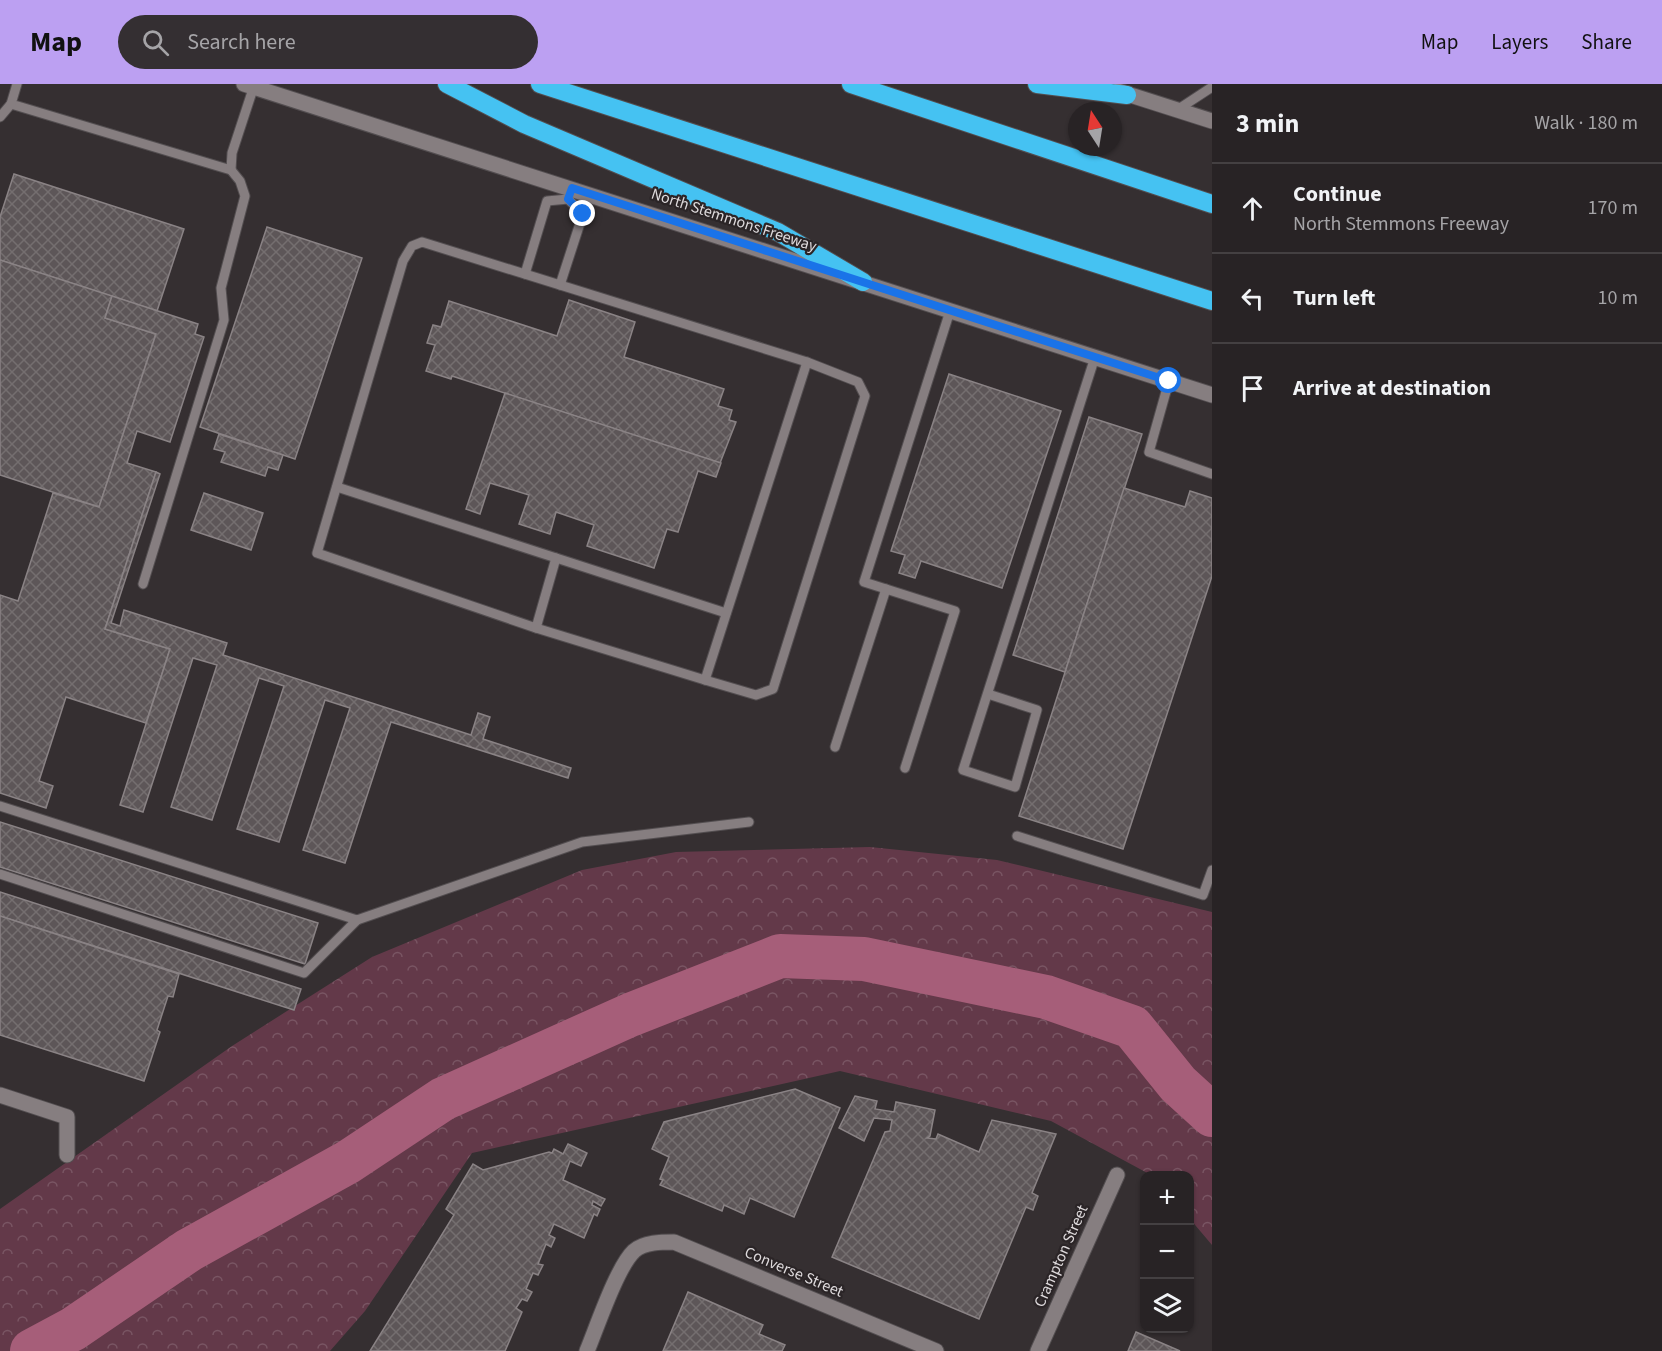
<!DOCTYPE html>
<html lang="en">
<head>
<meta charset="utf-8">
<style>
  body { margin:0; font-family:"Source Sans 3",sans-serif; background:#342f32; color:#f1f3f6 }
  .controls { position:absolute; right:18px; bottom:18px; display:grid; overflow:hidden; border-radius:12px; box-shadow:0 2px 4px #0004 }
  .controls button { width:54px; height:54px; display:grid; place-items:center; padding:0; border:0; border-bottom:2px solid #444042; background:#282325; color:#f1f3f6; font:30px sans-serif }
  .compass { position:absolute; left:1068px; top:18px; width:54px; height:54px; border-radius:50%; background:#282325; box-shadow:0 2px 4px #0004; rotate:348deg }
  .stop { position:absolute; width:18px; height:18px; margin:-14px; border:4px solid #1a73e8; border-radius:50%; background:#fff }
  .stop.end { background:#1a73e8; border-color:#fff; box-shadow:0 2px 6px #0008 }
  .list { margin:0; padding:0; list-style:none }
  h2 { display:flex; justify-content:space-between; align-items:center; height:78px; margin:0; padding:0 24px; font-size:26px }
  h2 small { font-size:20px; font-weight:400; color:#a5a4a7 }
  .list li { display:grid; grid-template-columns:39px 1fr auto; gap:18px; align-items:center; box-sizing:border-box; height:90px; padding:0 24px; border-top:2px solid #444042 }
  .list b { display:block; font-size:22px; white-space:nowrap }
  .list p { margin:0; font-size:20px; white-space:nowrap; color:#a5a4a7 }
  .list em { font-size:20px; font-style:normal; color:#a5a4a7 }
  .icon { flex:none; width:33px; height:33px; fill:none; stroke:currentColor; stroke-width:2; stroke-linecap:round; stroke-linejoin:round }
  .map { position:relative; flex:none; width:1212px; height:1267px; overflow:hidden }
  header { display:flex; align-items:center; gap:36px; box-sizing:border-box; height:84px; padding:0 30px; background:#bca0f2; color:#111 }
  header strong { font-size:28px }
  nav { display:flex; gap:33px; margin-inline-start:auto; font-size:21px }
  .search { width:420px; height:54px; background:#342f32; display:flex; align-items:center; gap:15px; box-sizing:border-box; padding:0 21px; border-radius:33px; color:#a5a4a7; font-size:22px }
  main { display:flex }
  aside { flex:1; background:#282325 }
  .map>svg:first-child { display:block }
</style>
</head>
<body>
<header>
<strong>Map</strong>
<div class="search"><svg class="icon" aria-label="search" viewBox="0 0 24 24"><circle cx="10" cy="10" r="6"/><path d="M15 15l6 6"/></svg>Search here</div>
<nav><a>Map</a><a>Layers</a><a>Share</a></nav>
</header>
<main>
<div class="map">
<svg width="1212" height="1267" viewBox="0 0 1212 1267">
  <defs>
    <pattern id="park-crowns" width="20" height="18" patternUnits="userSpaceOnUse" patternTransform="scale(1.5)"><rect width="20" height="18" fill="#633949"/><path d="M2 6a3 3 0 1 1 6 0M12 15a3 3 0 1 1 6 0" fill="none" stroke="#795563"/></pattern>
    <pattern id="building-cross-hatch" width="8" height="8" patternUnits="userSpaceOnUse" patternTransform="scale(1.5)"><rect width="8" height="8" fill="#5d5658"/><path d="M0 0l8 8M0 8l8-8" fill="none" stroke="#746e6f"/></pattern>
  </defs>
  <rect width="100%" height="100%" fill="#352f31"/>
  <path fill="url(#park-crowns)" d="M870 763 997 776 1212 828V1161L1190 1135V1092L1151 1091 1051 1037 840 987 472 1069 365 1227 330 1267H0V1125L232 962 372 873 582 786 676 768Z"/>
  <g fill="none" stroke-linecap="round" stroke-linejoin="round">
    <path stroke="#a65e79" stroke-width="44" d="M32 1267 73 1245 189 1166 348 1078 443 1015 630 931 780 872 864 875 1046 913 1132 943 1178 1000 1212 1031"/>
  </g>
  <g fill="url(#building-cross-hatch)" stroke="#8a8385" stroke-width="1.5">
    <path d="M14 90 184 145 157 227 0 176V133Z"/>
    <path d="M267 143 362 174 295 375 200 343Z"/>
    <path d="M0 176 112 212 105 234 156 250 99 423 0 391Z"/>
    <path d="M112 212 198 240 195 250 204 253 170 358 137 347 127 379 156 388 105 545 170 565 146 639 66 613 39 697 53 702 46 724 0 709V511L18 517 53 409 99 423 156 250 105 234Z"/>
    <path d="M569 216 635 238 624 273 724 305 718 322 732 326 729 336 736 338 720 379 452 292 451 295 426 287 435 261 427 259 433 241 441 243 449 217 557 252Z"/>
    <path d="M949 290 1061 327 1002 504 921 477 915 494 899 489 905 471 891 467Z"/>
    <path d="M505 309 721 379 716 393 698 387 678 448 667 445 654 484 587 462 594 441 556 428 550 450 519 440 529 411 490 399 480 430 466 425Z"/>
    <path d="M1089 333 1142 350 1065 588 1013 571Z"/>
    <path d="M219 350 283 371 278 386 268 383 265 392 221 378 225 368 214 365Z"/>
    <path d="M156 388 160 390 111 539 120 542 124 526 227 559 223 571 471 651 478 629 490 633 483 655 571 684 568 694 391 638 345 779 303 766 350 624 325 616 279 758 237 745 284 602 259 594 212 736 171 723 217 581 193 574 143 728 120 721 170 565 105 545Z"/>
    <path d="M1124 404 1185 423 1190 407 1212 414V492L1123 765 1019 732Z"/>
    <path d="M204 409 263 429 251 466 191 446Z"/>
    <path d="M0 738 318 839 305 880 0 783Z"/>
    <path d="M0 808 301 905 294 926 0 832Z"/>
    <path d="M0 832 179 890 173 913 168 912 157 946 160 948 144 997 0 951Z"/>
    <path d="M795 1005 840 1024 794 1133 750 1114 744 1130 724 1121 722 1127 660 1101 663 1096 660 1095 669 1073 652 1065 664 1038Z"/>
    <path d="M855 1012 877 1017 875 1025 894 1028 896 1018 935 1026 930 1052 927 1054 936 1055 938 1050 979 1068 992 1036 1056 1050 1032 1109 1038 1112 1033 1126 1026 1123 979 1235 832 1173 885 1048 890 1047 892 1036 874 1034 864 1057 839 1044Z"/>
    <path d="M568 1060 587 1069 581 1082 570 1077 563 1096 605 1115 601 1122 593 1117 592 1121 600 1125 597 1132 594 1130 584 1154 554 1140 549 1151 555 1154 551 1163 546 1160 538 1180 543 1181 538 1191 533 1189 526 1205 532 1208 527 1217 522 1215 516 1224 522 1228 505 1267H370L454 1131 446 1125 473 1080 483 1086 549 1068 552 1069 554 1065 563 1070Z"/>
    <path d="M688 1208 763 1241 759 1250 785 1261 782 1267H663Z"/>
    <path d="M1136 1248 1180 1267H1128Z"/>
  </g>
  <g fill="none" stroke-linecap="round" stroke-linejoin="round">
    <defs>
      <g id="service">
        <path d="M17 0 11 20 231 86 240 97 245 112 221 204 224 236 143 500"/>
        <path d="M1177 26 1212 3"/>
        <path d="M0 33 11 20"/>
        <path d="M231 86 232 69 254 2"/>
        <path d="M422 158 807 278 858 298 865 312 773 605 756 611 705 596 536 544 317 469 403 177 412 162Z"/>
        <path d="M525 190 547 117 568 115"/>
        <path d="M560 201 583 130 568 115"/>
        <path d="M1169 297 1149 368 1212 390"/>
        <path d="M337 403 726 529"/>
        <path d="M536 544 556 474"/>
        <path d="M705 596 807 278"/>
        <path d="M988 610 1037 626 1015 703 963 686 1095 273"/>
        <path d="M835 663 886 505"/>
        <path d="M905 684 955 527 864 498 950 227"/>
        <path d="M0 722 357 836 582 758 749 738"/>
        <path d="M1017 752 1203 811 1212 786"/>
        <path d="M0 790 304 889 357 836"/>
      </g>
      <g id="minor">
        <path d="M0 1011 67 1033V1071"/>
        <path d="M587 1267C597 1243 617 1183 634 1167 644 1158 662 1158 674 1158L936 1267"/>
        <path d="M1038 1267 1117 1091"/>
      </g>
      <g id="secondary">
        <path d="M244 0 1212 311"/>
        <path d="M1118 7 1212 37"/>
      </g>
      <g id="motorway">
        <path d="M447 0 524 40 778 148 863 198"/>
        <path d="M540 0 1212 217"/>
        <path d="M851 0 1212 120"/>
        <path d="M1037 0 1127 11"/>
      </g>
    </defs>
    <use href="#service" stroke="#534e50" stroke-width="11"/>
    <use href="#minor" stroke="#534e50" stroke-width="17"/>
    <use href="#secondary" stroke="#534e50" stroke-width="17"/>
    <use href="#motorway" stroke="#534e50" stroke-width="20"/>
    <use href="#service" stroke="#867e80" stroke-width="9"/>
    <use href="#minor" stroke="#867e80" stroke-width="15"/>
    <use href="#secondary" stroke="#867e80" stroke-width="15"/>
    <use href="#motorway" stroke="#45c2f2" stroke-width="18"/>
  </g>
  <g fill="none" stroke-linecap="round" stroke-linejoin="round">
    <path stroke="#1a73e8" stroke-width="8" d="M583 130 568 115 572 104 1169 297"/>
  </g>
  <g text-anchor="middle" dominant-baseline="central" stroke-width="4.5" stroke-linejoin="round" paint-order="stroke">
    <g font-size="16" fill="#dedadc" stroke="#2b2527">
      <text transform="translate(734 136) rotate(18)">North Stemmons Freeway</text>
      <text transform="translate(1061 1172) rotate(-66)">Crampton Street</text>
      <text transform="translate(794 1188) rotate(23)">Converse Street</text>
    </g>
  </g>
</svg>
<div class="controls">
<button>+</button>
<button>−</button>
<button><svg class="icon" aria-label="layers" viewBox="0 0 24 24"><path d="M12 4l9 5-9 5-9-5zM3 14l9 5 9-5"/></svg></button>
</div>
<svg class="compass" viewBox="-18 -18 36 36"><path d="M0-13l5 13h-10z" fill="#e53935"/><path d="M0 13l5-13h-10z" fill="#a5a4a7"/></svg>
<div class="stop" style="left:1169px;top:297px"></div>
<div class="stop end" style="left:583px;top:130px"></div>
</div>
<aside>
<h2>3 min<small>Walk · 180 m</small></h2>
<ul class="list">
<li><svg class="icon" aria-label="ahead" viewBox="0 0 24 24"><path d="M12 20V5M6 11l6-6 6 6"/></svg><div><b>Continue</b><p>North Stemmons Freeway</p></div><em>170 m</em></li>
<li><svg class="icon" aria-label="left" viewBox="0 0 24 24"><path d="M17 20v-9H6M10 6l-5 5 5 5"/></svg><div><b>Turn left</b></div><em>10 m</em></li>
<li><svg class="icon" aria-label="arrive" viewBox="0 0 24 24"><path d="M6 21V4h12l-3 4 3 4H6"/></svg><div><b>Arrive at destination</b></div></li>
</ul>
</aside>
</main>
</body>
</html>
